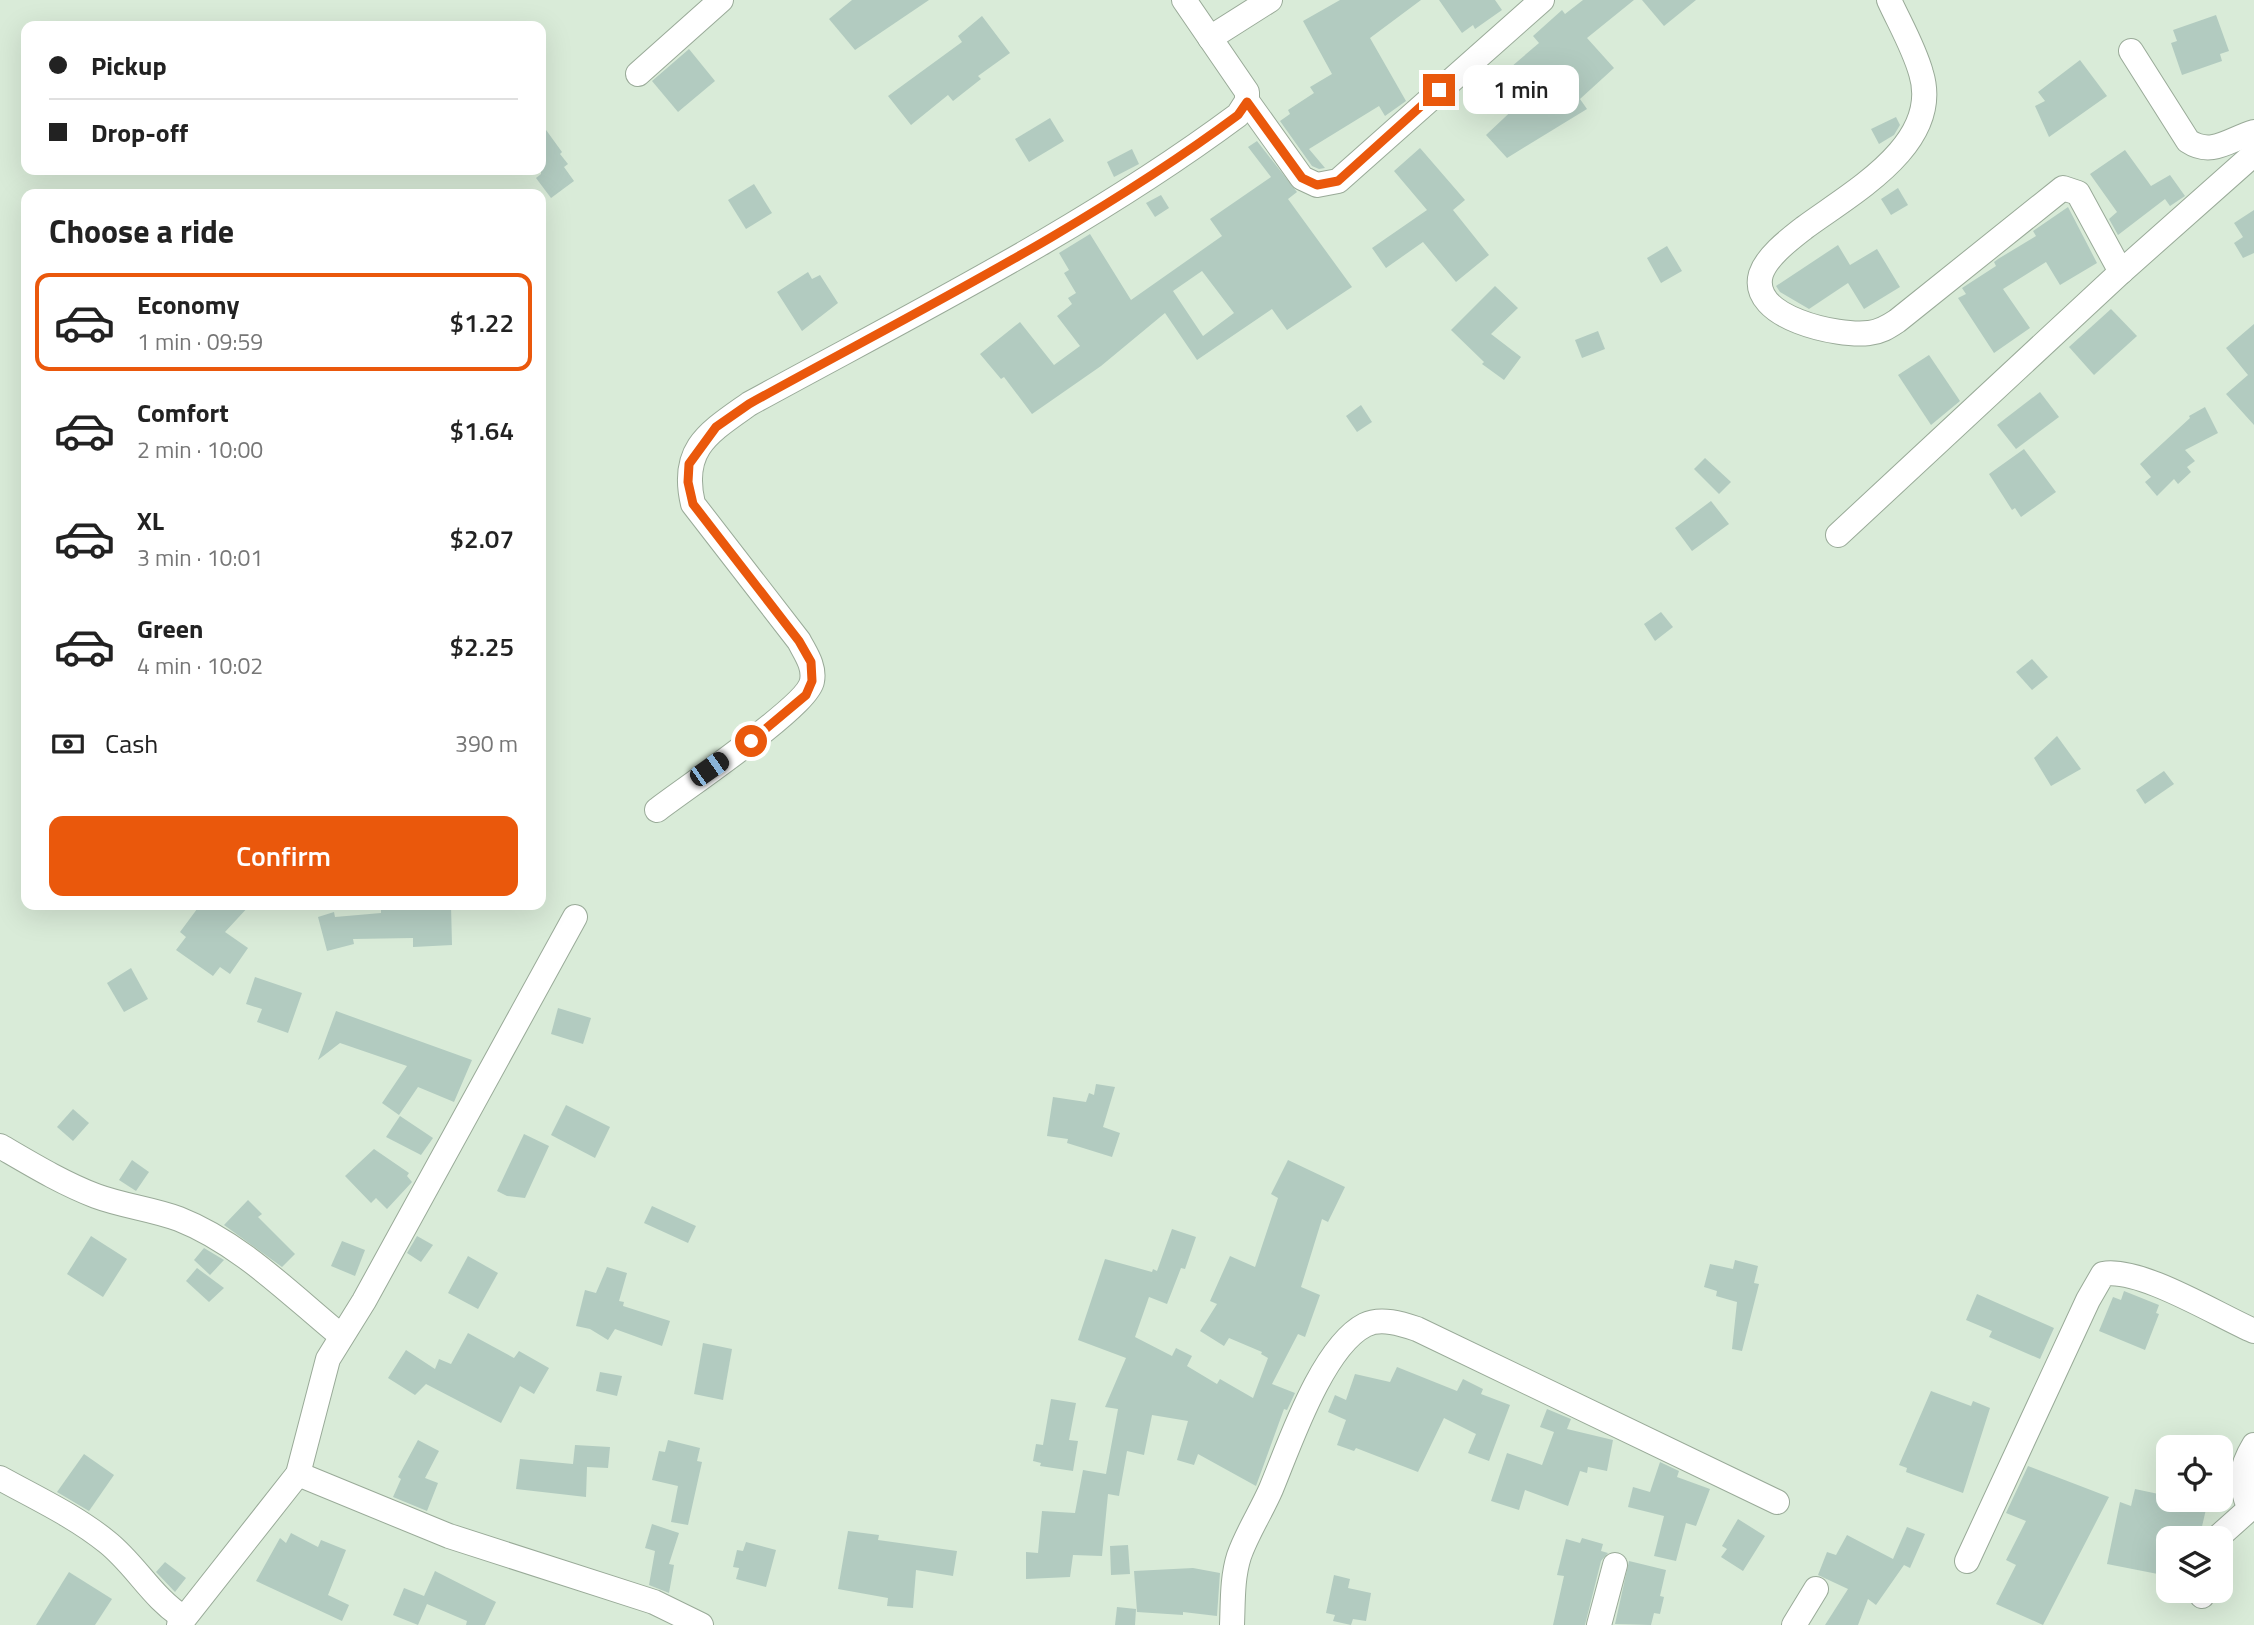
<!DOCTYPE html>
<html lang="en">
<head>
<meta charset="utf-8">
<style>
  body { margin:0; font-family:"Titillium Web",sans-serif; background:#f2f2f2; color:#222; height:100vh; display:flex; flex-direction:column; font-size:26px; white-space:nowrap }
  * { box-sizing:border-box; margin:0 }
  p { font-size:23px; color:#767676 }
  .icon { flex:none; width:38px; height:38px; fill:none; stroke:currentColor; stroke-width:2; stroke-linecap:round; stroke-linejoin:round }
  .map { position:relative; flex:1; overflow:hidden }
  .drawer { position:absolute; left:21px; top:189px; width:525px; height:721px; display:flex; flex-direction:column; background:#fff; border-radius:14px; box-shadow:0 7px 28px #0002 }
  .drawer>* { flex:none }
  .top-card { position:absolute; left:21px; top:21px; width:525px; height:154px; border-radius:14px; box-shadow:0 7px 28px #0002; display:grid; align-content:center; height:154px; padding:0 28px; background:#fff }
  .controls { position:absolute; left:2156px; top:1435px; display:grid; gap:14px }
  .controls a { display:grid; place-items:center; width:77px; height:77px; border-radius:14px; background:#fff; box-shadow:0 7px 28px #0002; font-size:35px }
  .end { position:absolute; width:32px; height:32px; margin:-16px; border:9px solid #ea580c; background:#fff; box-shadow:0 0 0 4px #fff }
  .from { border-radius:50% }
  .bubble { position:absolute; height:49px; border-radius:14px; background:#fff; box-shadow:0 7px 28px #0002; font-size:23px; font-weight:600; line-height:49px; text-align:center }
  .car { position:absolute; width:21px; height:42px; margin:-21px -10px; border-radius:9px; box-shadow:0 0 5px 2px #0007; background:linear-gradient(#222 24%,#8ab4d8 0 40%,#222 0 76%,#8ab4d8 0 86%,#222 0) }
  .top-card b { display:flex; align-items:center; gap:24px; height:66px; font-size:26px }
  .top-card b+b { border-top:2px solid #e0e0e0 }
  .top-card i { width:18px; height:18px; background:#222 }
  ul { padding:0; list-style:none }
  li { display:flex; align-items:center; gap:21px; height:98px; margin:0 14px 10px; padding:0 14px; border:4px solid transparent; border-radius:14px }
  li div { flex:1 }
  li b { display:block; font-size:26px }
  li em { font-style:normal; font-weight:600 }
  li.current { border-color:#ea580c }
  li>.icon { width:63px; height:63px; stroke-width:1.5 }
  h2 { padding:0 28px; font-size:32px; line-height:84px }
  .pay { display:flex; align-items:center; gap:18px; height:77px; padding:0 28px; font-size:26px }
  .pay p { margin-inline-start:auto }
  .primary-button { display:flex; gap:14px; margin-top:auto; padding:14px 28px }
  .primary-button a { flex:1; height:80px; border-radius:14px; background:#ea580c; color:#fff; font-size:28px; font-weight:600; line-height:80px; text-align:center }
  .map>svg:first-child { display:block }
  .building { fill:#b2cbc0; fill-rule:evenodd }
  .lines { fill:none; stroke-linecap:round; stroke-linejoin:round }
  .minor-casing { stroke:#99aa98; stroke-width:26 }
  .minor { stroke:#fff; stroke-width:24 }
  .route { stroke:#ea580c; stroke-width:9 }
</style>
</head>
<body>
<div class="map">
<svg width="2254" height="1625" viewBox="0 0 2254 1625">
  <rect width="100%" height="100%" fill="#d9ebd8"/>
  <g class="building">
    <path d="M852,0H929L855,50L829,19Z"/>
    <path d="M1340,0H1421L1370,38L1406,101L1385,116L1379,106L1309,149L1325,168L1319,169L1312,166L1280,121L1290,114L1288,110L1314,93L1310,87L1332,74L1303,21Z"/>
    <path d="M1439,0H1495L1502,10L1475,29L1473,25L1462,33Z"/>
    <path d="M1583,0H1634L1587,38L1614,68L1580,99L1587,109L1507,158L1486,135L1521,102L1508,88L1520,78L1511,67L1539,43L1533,36L1562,10L1565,14Z"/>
    <path d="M1642,0H1696L1664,26Z"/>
    <path d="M2216,15L2229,51L2220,54L2222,61L2182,75L2171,43L2177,41L2173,30Z"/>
    <path d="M982,16L1010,53L978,76L981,79L953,101L948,95L911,125L888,96L962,42L958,36Z"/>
    <path d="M689,49L715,81L678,112L652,81Z"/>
    <path d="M2080,60L2107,96L2049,137L2035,106L2045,101L2038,92Z"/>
    <path d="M1896,117L1900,125L1894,135L1879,144L1871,129Z"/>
    <path d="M1050,118L1064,141L1029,162L1015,139Z"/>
    <path d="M541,123L562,152L560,154L568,164L564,167L574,181L551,198L536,178L541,174Z"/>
    <path d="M1257,141L1297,192L1288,199L1352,287L1287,330L1272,309L1197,360L1165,313L1101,366L1032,414L1004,377L1001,379L980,354L1020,322L1054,365L1080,346L1057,316L1072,304L1068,298L1076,293L1064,273L1069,270L1059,253L1090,234L1131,300L1222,236L1210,219L1271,177L1248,147ZM1202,271L1234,313L1203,336L1173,291Z"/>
    <path d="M1420,148L1465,200L1453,210L1489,255L1456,282L1423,242L1386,268L1372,248L1427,210L1394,171Z"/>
    <path d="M1132,149L1139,164L1114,177L1107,162Z"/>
    <path d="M2125,150L2151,186L2170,175L2185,196L2170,206L2165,199L2118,235L2109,219L2117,212L2090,174Z"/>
    <path d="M754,184L772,213L746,229L728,200Z"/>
    <path d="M1898,188L1908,205L1891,215L1881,199Z"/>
    <path d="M1161,195L1169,208L1155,217L1146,203Z"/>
    <path d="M2068,207L2097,263L2060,285L2046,262L2003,289L2030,328L1994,353L1958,298L1966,294L1962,288L1996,266L1994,262L1998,259L2036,236L2033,231Z"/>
    <path d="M2254,210V253L2243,258L2234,243L2243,237L2234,223Z"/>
    <path d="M1838,245L1850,265L1877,249L1900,287L1864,309L1848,283L1809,309L1780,292L1776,286Z"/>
    <path d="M1667,246L1682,271L1661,283L1647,258Z"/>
    <path d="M808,272L812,279L820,275L838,303L802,331L777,292Z"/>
    <path d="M1495,286L1518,308L1491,334L1521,357L1504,380L1482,364L1484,362L1451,330Z"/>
    <path d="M2111,309L2137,336L2094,375L2069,347Z"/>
    <path d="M2254,324V425L2226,394L2248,375L2226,348Z"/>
    <path d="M1598,331L1605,349L1582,358L1575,340Z"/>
    <path d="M1929,355L1960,401L1931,425L1898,375Z"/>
    <path d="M2040,392L2059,417L2016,449L1997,425Z"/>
    <path d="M1361,405L1372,422L1357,432L1346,416Z"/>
    <path d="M2205,407L2218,433L2185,450L2195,461L2187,467L2191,472L2178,484L2174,479L2157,496L2145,482L2151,477L2140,464L2190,418L2189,416Z"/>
    <path d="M2024,449L2056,492L2021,517L2015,508L2012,510L1989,474Z"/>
    <path d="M1705,458L1731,482L1719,494L1694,469Z"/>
    <path d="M1711,501L1729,524L1692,551L1675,528Z"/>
    <path d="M1661,612L1673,627L1655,641L1644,624Z"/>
    <path d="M2032,659L2048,677L2032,690L2016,672Z"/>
    <path d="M2057,736L2081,769L2051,786L2034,758Z"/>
    <path d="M2164,771L2174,784L2145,804L2136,790Z"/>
    <path d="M200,905H250L225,932L248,948L230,974L220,967L213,976L176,950L186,937L180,932Z"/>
    <path d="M423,905H451L452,945L413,947V938L353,939L354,944L327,951L318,917L334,912L335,917L381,913V907Z"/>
    <path d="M131,968L148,999L124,1012L107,983Z"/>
    <path d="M255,977L302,993L288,1033L257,1022L262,1009L246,1004Z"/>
    <path d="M558,1008L591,1018L583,1044L551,1034Z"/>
    <path d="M336,1011L472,1060L454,1102L418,1087L399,1115L382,1103L407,1066L340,1043L318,1060Z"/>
    <path d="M1096,1084L1115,1087L1103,1127L1120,1133L1112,1157L1067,1143L1068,1139L1047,1136L1053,1097L1086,1102L1089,1093L1094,1095Z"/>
    <path d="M566,1105L610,1127L595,1158L551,1135Z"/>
    <path d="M73,1109L89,1123L73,1141L57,1127Z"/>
    <path d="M400,1116L433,1138L421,1155L386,1137Z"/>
    <path d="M524,1134L549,1146L525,1198L507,1196L497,1191Z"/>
    <path d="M374,1149L409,1173L407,1176L412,1182L387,1209L376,1198L371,1203L345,1176Z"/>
    <path d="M132,1160L149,1172L136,1191L119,1180Z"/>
    <path d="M1288,1160L1345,1187L1328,1222L1322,1219L1301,1287L1320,1295L1305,1337L1298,1334L1272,1384L1295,1393L1287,1410L1284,1409L1256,1486L1198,1454L1194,1465L1177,1460L1188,1421L1152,1415L1144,1455L1127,1451L1119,1496L1108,1494L1102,1556L1073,1555L1070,1577L1026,1579V1552L1038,1553L1042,1511L1075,1513L1083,1470L1106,1474L1118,1409L1105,1407L1126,1358L1078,1340L1105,1259L1152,1272L1153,1269L1157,1271L1172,1229L1196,1237L1185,1269L1181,1268L1167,1304L1149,1297L1135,1337L1172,1356L1176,1348L1192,1356L1187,1366L1217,1384L1220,1379L1253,1398L1268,1358L1261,1354L1262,1352L1229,1338L1224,1346L1200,1331L1217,1304L1210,1301L1230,1256L1255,1267L1278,1198L1271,1194Z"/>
    <path d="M248,1200L262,1214L258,1217L295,1254L282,1267L224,1225Z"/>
    <path d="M652,1206L696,1226L688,1243L644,1223Z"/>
    <path d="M91,1236L127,1259L103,1297L67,1274Z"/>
    <path d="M417,1236L433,1245L421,1262L407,1253Z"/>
    <path d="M342,1241L365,1250L355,1276L331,1266Z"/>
    <path d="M204,1248L224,1260L210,1275L194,1260Z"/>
    <path d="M468,1256L498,1273L478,1309L448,1293Z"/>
    <path d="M1735,1260L1758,1266L1754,1283L1759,1284L1742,1351L1732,1349L1737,1302L1716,1296L1717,1291L1704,1287L1710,1264L1733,1269Z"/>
    <path d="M607,1267L627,1273L619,1301L624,1302L623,1306L670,1321L662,1346L615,1329L608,1340L590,1329L576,1326L585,1290L596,1293Z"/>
    <path d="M197,1268L224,1288L209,1302L186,1281Z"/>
    <path d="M2124,1291L2159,1305L2156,1313L2159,1314L2145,1350L2099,1331L2113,1297L2121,1300Z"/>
    <path d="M1977,1294L2054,1328L2040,1359L1989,1337L1992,1331L1966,1320Z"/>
    <path d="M468,1333L514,1358L519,1351L549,1368L534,1394L520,1386L501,1423L426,1384L415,1395L388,1378L406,1350L435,1369L439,1359L451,1364Z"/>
    <path d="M703,1343L732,1349L723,1400L694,1394Z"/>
    <path d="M1397,1367L1457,1391L1463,1379L1483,1389L1481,1394L1510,1405L1489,1461L1468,1453L1476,1434L1444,1418L1418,1472L1356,1448L1354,1451L1337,1445L1346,1420L1328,1412L1335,1395L1346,1400L1355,1374L1390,1382Z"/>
    <path d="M600,1372L622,1376L617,1396L596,1391Z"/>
    <path d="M1931,1391L1971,1406L1973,1401L1990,1408L1963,1493L1906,1472L1907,1468L1899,1465Z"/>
    <path d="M1051,1399L1076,1403L1069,1440L1078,1441L1073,1471L1040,1466L1041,1463L1033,1461L1036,1444L1043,1445Z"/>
    <path d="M1547,1409L1571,1419L1567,1429L1613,1440L1607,1471L1588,1467L1587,1473L1580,1471L1568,1506L1525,1490L1519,1510L1491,1501L1507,1453L1542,1465L1554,1432L1540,1427Z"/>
    <path d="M418,1440L439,1451L425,1478L438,1483L427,1511L393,1497L401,1479L398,1477Z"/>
    <path d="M668,1440L700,1448L697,1461L702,1462L688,1525L671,1522L678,1486L652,1480L659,1451L665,1452Z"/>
    <path d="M575,1445L610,1447L608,1468L587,1467L586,1497L516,1489L520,1459L573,1464Z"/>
    <path d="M84,1454L114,1475L89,1511L57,1492Z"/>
    <path d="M1660,1462L1679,1471L1677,1477L1710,1489L1696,1526L1686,1523L1676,1561L1654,1556L1664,1516L1628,1507L1633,1487L1650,1492Z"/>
    <path d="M2028,1466L2109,1497L2043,1625L1996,1604L2016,1565L2006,1560L2026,1521L2006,1513Z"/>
    <path d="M2135,1489L2168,1496V1500L2207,1505L2200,1535L2176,1530L2175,1538H2168V1576L2107,1564L2120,1502L2131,1506Z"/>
    <path d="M1738,1519L1765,1536L1743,1571L1721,1557L1727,1549L1722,1546Z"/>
    <path d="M652,1524L679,1533L669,1564L674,1565L669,1593L649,1585L655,1551L645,1548Z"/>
    <path d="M1907,1527L1925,1534L1910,1568L1904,1565L1876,1605L1868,1599L1858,1625H1825L1848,1589L1818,1575L1827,1552L1836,1555L1847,1535L1893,1559Z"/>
    <path d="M848,1531L879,1535L878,1540L957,1551L953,1576L916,1570L913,1608L887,1606L888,1598L838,1589Z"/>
    <path d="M291,1533L318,1547L321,1540L346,1550L328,1595L349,1605L342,1621L256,1581L280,1538L286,1543Z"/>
    <path d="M1582,1538L1603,1544L1601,1551L1608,1553L1601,1561L1585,1625H1553L1564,1576L1557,1575L1566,1539L1580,1543Z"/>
    <path d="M746,1542L776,1550L766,1587L736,1579L739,1568L733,1567L737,1550L743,1551Z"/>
    <path d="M1128,1545L1130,1574L1111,1575L1110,1546Z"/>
    <path d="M1629,1561L1666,1570L1660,1596L1664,1597L1660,1614L1654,1613L1651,1625L1615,1624Z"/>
    <path d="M165,1562L186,1578L175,1592L156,1572Z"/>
    <path d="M1193,1568L1220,1573L1217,1616L1183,1612V1615L1137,1612L1134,1571Z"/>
    <path d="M435,1571L496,1602L485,1625H466L467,1621L427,1604L418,1625L393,1615L404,1588L424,1596Z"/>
    <path d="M69,1572L112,1599L95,1625H36Z"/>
    <path d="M1334,1575L1350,1579L1348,1588L1371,1593L1366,1621L1353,1619L1351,1625L1333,1621L1335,1615L1326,1613Z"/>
    <path d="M1117,1607L1136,1609L1135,1625H1115Z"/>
  </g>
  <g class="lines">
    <g class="minor-casing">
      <g id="minor">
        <path d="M1889,0C1900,24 1914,48 1921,73C1943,144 1851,193 1804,228C1790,239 1767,256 1761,274C1748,318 1839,337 1869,333C1880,332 1888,327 1897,321L2063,188L2078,193L2121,272"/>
        <path d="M1210,38L1270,0"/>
        <path d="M2131,51L2188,141C2212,157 2230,139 2254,132"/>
        <path d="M638,74L721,0"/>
        <path d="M1247,101L1302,178L1317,185L1338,181L1542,0"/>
        <path d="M1838,535L2121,272L2254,154"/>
        <path d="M657,810C684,789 808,706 812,681C815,666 805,653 799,641L693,504C680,449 708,433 749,404C915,313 1086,228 1238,115L1247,101V92L1184,0"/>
        <path d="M0,1146C31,1164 62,1183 96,1196C123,1206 152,1209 179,1219C240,1243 290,1294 340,1335"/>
        <path d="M298,1474L449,1536L654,1602L701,1625"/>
        <path d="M0,1478C36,1498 75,1516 107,1542C136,1565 152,1598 184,1618"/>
        <path d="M2249,1507C2239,1483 2240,1468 2254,1445"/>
        <path d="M2217,1538L2254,1505"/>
        <path d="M1967,1561L2088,1300L2103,1274C2140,1267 2217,1315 2254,1331"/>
        <path d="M2202,1596L2203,1591"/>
        <path d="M179,1625L298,1474L328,1359L364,1301L575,917"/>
        <path d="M1232,1625C1233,1602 1232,1578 1239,1556C1247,1533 1261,1512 1271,1489C1289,1446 1322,1347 1365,1325C1381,1317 1402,1324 1417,1329L1777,1502"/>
        <path d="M1599,1625L1615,1565"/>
        <path d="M1794,1625L1816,1589"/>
      </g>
    </g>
    <use href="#minor" class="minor"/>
  </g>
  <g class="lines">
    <path class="route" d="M751,741L806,695L812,681L811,662L799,641L693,504L688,482L689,464L716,427L749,404C915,312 1086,228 1238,115L1247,102L1302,178L1317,185L1338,181L1439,90"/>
  </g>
</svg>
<div class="controls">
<a><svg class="icon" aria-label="locate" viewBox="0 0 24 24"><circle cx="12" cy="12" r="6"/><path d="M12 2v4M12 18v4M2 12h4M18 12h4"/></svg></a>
<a><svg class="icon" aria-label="layers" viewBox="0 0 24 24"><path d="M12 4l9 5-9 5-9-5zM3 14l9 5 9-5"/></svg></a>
</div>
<i class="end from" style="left:751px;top:741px"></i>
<i class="end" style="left:1439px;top:90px"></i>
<div class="bubble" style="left:1463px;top:65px;width:116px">1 min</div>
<i class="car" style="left:709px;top:769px;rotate:55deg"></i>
<div class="top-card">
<b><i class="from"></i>Pickup</b>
<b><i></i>Drop-off</b>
</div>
<section class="drawer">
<h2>Choose a ride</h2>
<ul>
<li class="current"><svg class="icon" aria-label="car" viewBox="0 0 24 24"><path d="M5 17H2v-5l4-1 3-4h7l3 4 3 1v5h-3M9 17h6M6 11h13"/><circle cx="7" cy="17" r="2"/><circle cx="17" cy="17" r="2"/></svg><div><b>Economy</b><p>1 min · 09:59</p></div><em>$1.22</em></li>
<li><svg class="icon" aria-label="car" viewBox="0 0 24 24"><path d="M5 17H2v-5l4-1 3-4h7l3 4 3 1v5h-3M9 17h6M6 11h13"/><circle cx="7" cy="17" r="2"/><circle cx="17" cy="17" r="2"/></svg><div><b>Comfort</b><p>2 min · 10:00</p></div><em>$1.64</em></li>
<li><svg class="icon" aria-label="car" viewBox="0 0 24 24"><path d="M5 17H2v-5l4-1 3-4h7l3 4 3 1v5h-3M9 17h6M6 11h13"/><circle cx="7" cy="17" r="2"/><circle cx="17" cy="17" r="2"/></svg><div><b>XL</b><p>3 min · 10:01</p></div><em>$2.07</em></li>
<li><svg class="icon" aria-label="car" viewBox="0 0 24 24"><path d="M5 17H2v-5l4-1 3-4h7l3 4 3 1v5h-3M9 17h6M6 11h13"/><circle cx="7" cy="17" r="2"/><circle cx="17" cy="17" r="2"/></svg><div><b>Green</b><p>4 min · 10:02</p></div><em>$2.25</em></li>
</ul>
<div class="pay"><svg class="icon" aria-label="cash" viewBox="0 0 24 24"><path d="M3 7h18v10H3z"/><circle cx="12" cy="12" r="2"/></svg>Cash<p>390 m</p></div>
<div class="primary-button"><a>Confirm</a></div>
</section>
</div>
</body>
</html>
